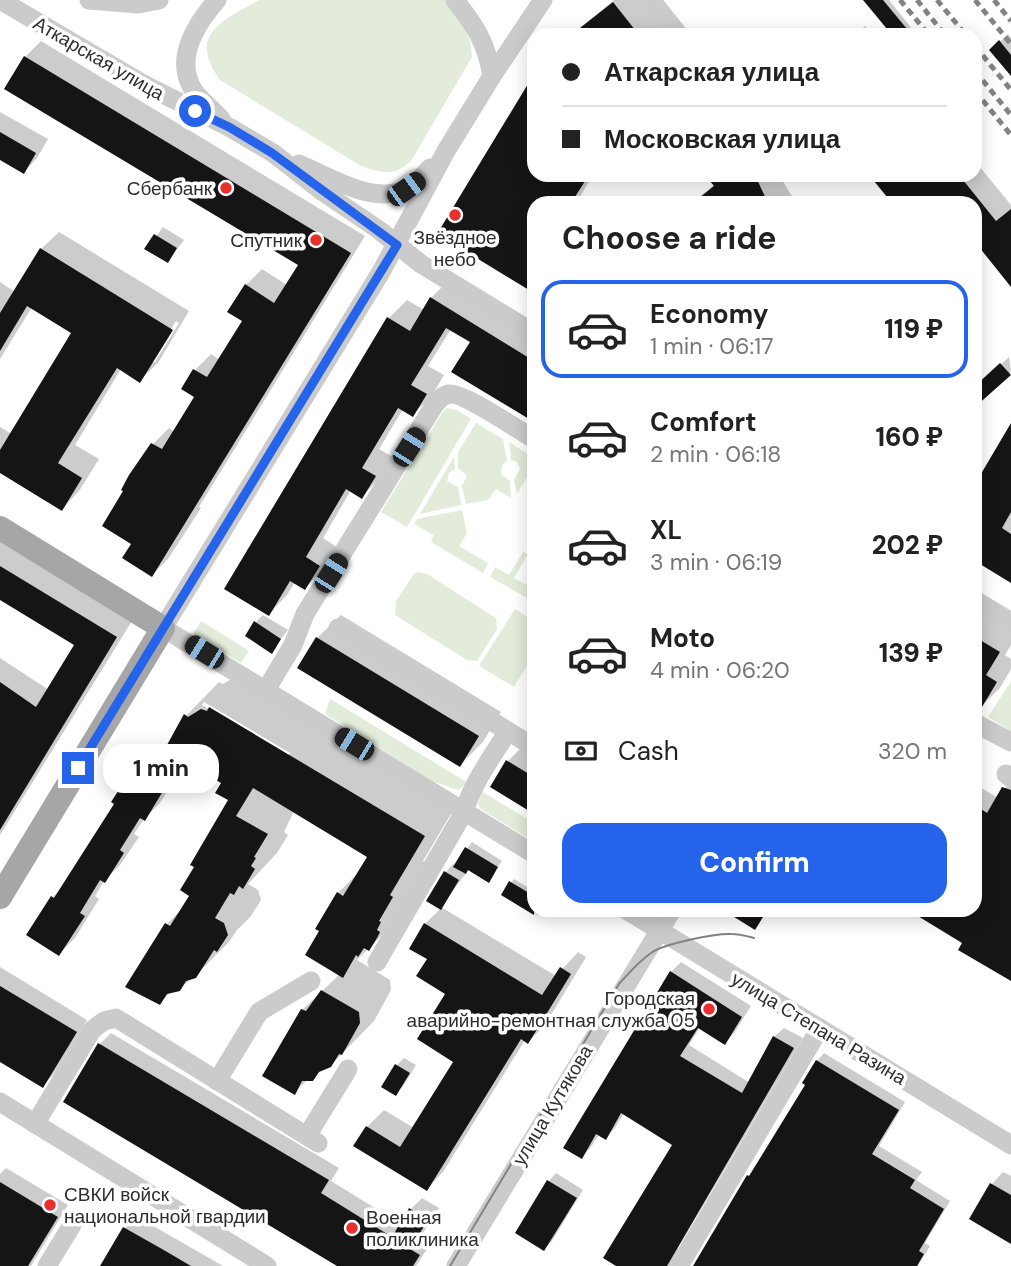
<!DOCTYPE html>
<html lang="en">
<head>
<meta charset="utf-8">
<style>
  body { margin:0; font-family:"DM Sans",sans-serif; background:#f2f2f2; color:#222; height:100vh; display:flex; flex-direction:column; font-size:26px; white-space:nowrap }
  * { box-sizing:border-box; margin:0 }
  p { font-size:23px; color:#767676 }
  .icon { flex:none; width:38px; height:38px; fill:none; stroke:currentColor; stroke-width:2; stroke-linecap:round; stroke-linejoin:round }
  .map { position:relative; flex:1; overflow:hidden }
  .panel { position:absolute; left:527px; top:196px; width:455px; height:721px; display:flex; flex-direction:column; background:#fff; border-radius:21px; box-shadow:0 4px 18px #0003 }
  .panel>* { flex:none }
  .banner { position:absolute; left:527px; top:28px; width:455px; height:154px; border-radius:21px; box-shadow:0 4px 18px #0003; display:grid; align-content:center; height:154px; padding:0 35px; background:#fff }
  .end { position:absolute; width:32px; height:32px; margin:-16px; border:9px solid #2563eb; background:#fff; box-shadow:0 0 0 4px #fff }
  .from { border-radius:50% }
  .bubble { position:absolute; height:49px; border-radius:21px; background:#fff; box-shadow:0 4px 18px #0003; font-size:23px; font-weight:800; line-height:49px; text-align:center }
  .car { position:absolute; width:21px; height:42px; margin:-21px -10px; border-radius:9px; box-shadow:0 0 5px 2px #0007; background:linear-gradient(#222 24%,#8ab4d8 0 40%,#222 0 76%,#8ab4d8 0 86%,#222 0) }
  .banner b { display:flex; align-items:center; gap:24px; height:66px; font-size:26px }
  .banner b+b { border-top:2px solid #e0e0e0 }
  .banner i { width:18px; height:18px; background:#222 }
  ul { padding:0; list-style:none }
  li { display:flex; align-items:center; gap:21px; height:98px; margin:0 14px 10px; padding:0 21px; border:4px solid transparent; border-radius:21px }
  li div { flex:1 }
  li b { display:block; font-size:26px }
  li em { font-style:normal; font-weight:800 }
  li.active { border-color:#2563eb }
  li>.icon { width:63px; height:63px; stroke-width:1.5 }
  h2 { padding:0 35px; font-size:32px; line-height:84px }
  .pay { display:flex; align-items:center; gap:18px; height:77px; padding:0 35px; font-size:26px }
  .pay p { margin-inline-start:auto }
  .cta { display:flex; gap:14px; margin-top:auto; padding:14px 35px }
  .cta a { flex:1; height:80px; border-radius:21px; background:#2563eb; color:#fff; font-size:28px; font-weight:800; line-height:80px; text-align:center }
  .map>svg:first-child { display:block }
  .green { fill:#e3ecdb }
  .shadow { fill:#0003; fill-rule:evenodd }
  .building { fill:#151515 }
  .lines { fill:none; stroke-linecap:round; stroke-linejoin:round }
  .minor { stroke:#cbcbcb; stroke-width:19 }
  .major { stroke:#a6a6a6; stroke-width:24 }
  .tram { stroke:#838383; stroke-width:2 }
  .rail { stroke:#838383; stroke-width:5; stroke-dasharray:7 5; stroke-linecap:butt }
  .route { stroke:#2563eb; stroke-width:9 }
  .poi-dot { fill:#e82f2d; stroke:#fff; stroke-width:2.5 }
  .labels { text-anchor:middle; stroke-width:7; stroke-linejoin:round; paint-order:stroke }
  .street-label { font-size:19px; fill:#2e2e2e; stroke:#fff }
  .poi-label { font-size:19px; fill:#2e2e2e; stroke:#fff; text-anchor:end }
</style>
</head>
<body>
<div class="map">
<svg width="1011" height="1266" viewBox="0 0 1011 1266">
  <rect width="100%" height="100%" fill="#fff"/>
  <g class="green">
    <path d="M259,0H445C461,18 471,32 472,57L411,161C394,177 381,173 361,166L220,80C187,34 222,21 259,0Z"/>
    <path d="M447,408L457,410L471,419L407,527L381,512L444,410Z"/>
    <path d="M476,423L503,439L507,461L502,465L501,474L510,481L511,498L496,489L488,500L466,504L462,486L467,476L458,468V452Z"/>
    <path d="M509,442L534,458V465L517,494L514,480L520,469L517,462L511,460Z"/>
    <path d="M454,457L455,469L449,473L447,481L458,487L461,505L420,514Z"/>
    <path d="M462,510L467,533L459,546L488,563L483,573L431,542L434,535L414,524L417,519Z"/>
    <path d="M523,552L528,554L514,578L534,589V602L490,577L495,567L509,575Z"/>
    <path d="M418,572L427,574L496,618L497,629L477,661L467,660L395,615L396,601L414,574Z"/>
    <path d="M515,609L534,621V654L514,687L479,666Z"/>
    <path d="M201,621L249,651L241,663L193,634Z"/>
    <path d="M1011,681V731L988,717Z"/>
    <path d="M330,699L468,783L458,790L432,781L325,714Z"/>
    <path d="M481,791L534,823V842L481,809L478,805Z"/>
  </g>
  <g class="shadow">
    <path d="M614,0H641L669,35H572Z"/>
    <path d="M866,0H889L917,35H894Z"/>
    <path d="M865,26L872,35H855Z"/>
    <path d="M1008,34L1011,38V73L991,50Z"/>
    <path d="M41,41L365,236L199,507L201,508L168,559L152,575L134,543L153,444L169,428L175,432L197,396L183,388L195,370L211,354L220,360L244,321L246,285L262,269L287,285L300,265L25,57Z"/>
    <path d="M0,112L48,139L37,158L24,172L0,158Z"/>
    <path d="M975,161L1011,205V284L978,244L975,246V203H894L872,175H975Z"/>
    <path d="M534,175H593L576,203H534Z"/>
    <path d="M707,175H779L796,203H692L715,184Z"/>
    <path d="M163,227L184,240L168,261L147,249Z"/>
    <path d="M59,232L189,311L158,363L140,380L121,369L75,445L99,459L79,491L62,509L0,473V427L12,434L74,333L32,307L0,359V282L15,292L41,249ZM176,321L179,323L155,362H151Z"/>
    <path d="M449,280L534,332V420L472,341L451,329L428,366L444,375L431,397L412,415L403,409L379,449L393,457L380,478L362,496L351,490L323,538L337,547L323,570L305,588L295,582L287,595L269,614L226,588L389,318L407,300L424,310L431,298Z"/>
    <path d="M1009,357L1011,372L975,405V388Z"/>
    <path d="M1011,427V581L975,559V488Z"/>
    <path d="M0,541L132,621L0,835V658L49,690L76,645L0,598Z"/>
    <path d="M975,605L1011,627V645L1005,655L1011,659V669L1000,688L980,707L975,704Z"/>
    <path d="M263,615L288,630L271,651L256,622Z"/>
    <path d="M341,615L501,712L483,742L460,765L317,638Z"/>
    <path d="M236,676L458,802L423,861L425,863L402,915L357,960L390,980L391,990L374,1021L330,1066L323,1068L312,1079H308L294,1093L302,1010L340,974L338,893L360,871L369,856L294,811L284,832L288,835L277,853L248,884L258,890L261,900L251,916L237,930L229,942L195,976L179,989L171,991L160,1003L167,924L184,907L191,895L230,800L223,783L186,716L219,682L223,684ZM204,702L290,753L288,756L202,705Z"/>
    <path d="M531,738L534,740V812L508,761Z"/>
    <path d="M154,747L184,765L160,803L144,819L134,834L139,837L120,865L104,881L95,896L99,899L75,938L59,954L53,897L63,887L116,803L138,763Z"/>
    <path d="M1011,780V979L965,942L911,910H975V784L998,798Z"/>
    <path d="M472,842L502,861L488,880L469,869L441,907L556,976L578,952L586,957L545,1025L528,1042L525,1040L443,1172L427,1189L367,1127L384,1110L414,1128L455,1061L447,993L429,958L425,924L441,908L429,901L446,872L453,864L456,866Z"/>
    <path d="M514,879L534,891V910H542L538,915L503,894Z"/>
    <path d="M749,910H761L765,913L758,925Z"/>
    <path d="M681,962L751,1006L734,1033L724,1043L700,1027L689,1045L750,1083L774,1037L784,1028L803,1038L678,1248V1260L672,1266H619L675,1144L624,1113L615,1128L606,1137L599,1134L591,1147L581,1157L671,972Z"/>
    <path d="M0,967L87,1020L54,1074L42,1086L0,1060Z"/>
    <path d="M111,1033L339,1168L331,1181L401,1224L411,1209L422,1198L439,1208L421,1236L431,1243L416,1266H342L100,1044Z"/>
    <path d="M824,1053L905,1102L879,1146L922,1172L916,1180L950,1201L925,1243L930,1246L918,1266H695L807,1084L817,1061Z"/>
    <path d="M404,1058L416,1065L403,1086L395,1093L397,1065Z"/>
    <path d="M6,1168L68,1205L31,1266H0V1174Z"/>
    <path d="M1003,1172L1011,1176V1242L971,1219L992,1184Z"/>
    <path d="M556,1173L583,1190L552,1241L544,1249L517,1232L549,1181Z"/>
    <path d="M136,1216L223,1266H102L125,1228Z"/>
  </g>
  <g class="building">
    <path d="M863,0H883L912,35H892Z"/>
    <path d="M613,2L639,35H571Z"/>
    <path d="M999,40L1011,55V76L989,50Z"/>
    <path d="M24,56L351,253L152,577L122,558L131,544L102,526L123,491L121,490L129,475L151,443L162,449L194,397L181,389L193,369L207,377L242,321L227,312L245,284L274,303L298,265L4,89Z"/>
    <path d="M534,74V175H589L571,203H534V293L437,234Z"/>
    <path d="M0,132L36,153L24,174L0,160Z"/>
    <path d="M705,175H755L768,203H693L714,186Z"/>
    <path d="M869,175H959L996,221L1011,209V287L975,242V203H892Z"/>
    <path d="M154,234L177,248L168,263L144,249Z"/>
    <path d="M40,248L173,330L140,383L117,368L58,463L82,478L62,511L0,473V450L71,333L27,306L0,351V313Z"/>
    <path d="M430,297L534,361V422L451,372L470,342L446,328L411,385L427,394L413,417L398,408L362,468L376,476L362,499L346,489L306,557L320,566L305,590L290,581L269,616L224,589L387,317L410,331Z"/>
    <path d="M1000,363L1011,375L975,407V386Z"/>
    <path d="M1011,423V512L1002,528L1011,534V583L975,561V484Z"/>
    <path d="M0,566L117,637L0,830V682L36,707L74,645L0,600Z"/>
    <path d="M254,621L281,639L272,654L245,636Z"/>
    <path d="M316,637L479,736L460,767L297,668Z"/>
    <path d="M975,637L1000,652L986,675L997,682L979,712L975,711Z"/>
    <path d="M209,707L425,836L390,895L393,897L379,921L381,922L377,930L380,932L377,938L369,951L364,948L358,957L356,955L343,978L305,955L319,931L315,929L337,892L343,896L367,857L253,788L236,816L268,834L254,857L256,858L251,866L255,869L243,889L239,886L234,895L230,893L215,918L224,923L228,935L217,952L214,950L196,978L186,981L180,991L167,994L160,1005L125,987L165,923L170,926L189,896L180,890L194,867L190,865L228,800L215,793L221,783L176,756L179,752L167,745L184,714L188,717L201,709L207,711Z"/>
    <path d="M506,760L534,777V814L490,787Z"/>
    <path d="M137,762L169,781L145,821L140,818L120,850L124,853L105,883L100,880L80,913L85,916L59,956L26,935L51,896L54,898L114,804L111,802Z"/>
    <path d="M1002,787L1011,790V981L958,950L962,943L908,910H975V805L987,813Z"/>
    <path d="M465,847L498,867L489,883L468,870L466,874L453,867Z"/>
    <path d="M444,871L459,880L441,910L426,901Z"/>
    <path d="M509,881L534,896V915L501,895Z"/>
    <path d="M723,910H753L763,917L755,930Z"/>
    <path d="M424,923L542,995L560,967L571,974L528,1044L521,1039L427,1191L353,1146L366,1126L400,1147L453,1062L417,1039L445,994L416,976L427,959L409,949Z"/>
    <path d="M670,971L742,1017L725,1045L698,1028L680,1056L742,1093L773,1036L794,1048L667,1266H616L603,1258L672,1145L621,1113L606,1140L596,1134L582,1159L563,1148Z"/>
    <path d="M0,986L77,1032L43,1088L0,1062Z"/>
    <path d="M321,990L359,1012L360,1023L342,1055L339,1054L331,1067L319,1072L313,1081H302L295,1095L262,1076L301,1009L306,1011Z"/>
    <path d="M98,1043L329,1180L321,1193L392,1237L409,1208L428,1220L410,1249L420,1255L413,1266H337L63,1102Z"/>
    <path d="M816,1060L899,1110L872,1154L915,1180L910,1188L944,1209L919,1251L924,1254L917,1266H693L747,1175L749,1176L805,1085L802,1083Z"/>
    <path d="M395,1064L410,1073L396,1096L381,1087Z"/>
    <path d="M547,1180L577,1198L544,1251L515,1233Z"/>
    <path d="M0,1182L58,1217L28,1266H0Z"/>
    <path d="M990,1183L1011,1195V1244L969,1219Z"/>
    <path d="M123,1227L162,1249L191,1266H100Z"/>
  </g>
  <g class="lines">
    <g class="minor">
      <path d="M0,0L145,85L229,127L273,153L323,192L379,230L421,264L534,333"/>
      <path d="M89,0L138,4L159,0"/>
      <path d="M217,0C196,24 173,59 194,91C201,101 213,110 221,119"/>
      <path d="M455,0C476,27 486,42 492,76"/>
      <path d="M651,0L679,35"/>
      <path d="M299,164C329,177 372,204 405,190C415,185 423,176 430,168"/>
      <path d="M767,175L782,203"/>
      <path d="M975,600L1011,622"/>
      <path d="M338,628L508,731C492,757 473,782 464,812L377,962"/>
      <path d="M266,690L293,645L305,614L435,404C439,400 442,395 449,394C463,392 518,430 534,439"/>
      <path d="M975,723L1011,742"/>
      <path d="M508,731L534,747"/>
      <path d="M1006,774L1011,778"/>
      <path d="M534,854L163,628L381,272L446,151L492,76L543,0"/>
      <path d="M626,910L1011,1145"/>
      <path d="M217,1081L259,1012L311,981"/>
      <path d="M0,1102L267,1266"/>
      <path d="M35,1124L92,1030L104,1021L116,1018L318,1143"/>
      <path d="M307,1136L348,1069"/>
      <path d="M47,1266L72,1225"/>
      <path d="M456,1266L672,910"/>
      <path d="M679,1266L820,1028"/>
    </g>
    <path class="major" d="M0,528L163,628L0,897"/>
    <path class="tram" d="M450,1266L619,984C629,973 638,962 651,953C663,944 715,933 732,934C739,934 746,936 754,938"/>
    <g class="rail">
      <path d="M900,0L929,35"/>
      <path d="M917,0L945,35"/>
      <path d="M937,0L966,35"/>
      <path d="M975,0L1011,44"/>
      <path d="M994,0L1011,21"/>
      <path d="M975,46L1011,90"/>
      <path d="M975,71L1011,115"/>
      <path d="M975,91L1011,135"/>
    </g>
  </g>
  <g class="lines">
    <path class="route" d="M78,768L397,245L272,153L229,127L195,111"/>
  </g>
  <g class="poi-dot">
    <circle cx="226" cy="188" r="7"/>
    <circle cx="455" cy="215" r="7"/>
    <circle cx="316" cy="240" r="7"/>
    <circle cx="709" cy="1009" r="7"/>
    <circle cx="50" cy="1205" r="7"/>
    <circle cx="352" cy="1228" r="7"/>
  </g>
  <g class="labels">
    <g class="street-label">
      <text transform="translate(99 58) rotate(30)" y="7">Аткарская улица</text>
      <text transform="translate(819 1028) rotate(31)" y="7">улица Степана Разина</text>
      <text transform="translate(552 1105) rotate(-59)" y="7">улица Кутякова</text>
    </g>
    <g class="poi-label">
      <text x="212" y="195">Сбербанк</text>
      <text x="455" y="244" text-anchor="middle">Звёздное<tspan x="455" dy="22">небо</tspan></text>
      <text x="302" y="247">Спутник</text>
      <text x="695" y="1005">Городская<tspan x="695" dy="22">аварийно-ремонтная служба 05</tspan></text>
      <text x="64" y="1201" text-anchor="start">СВКИ войск<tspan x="64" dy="22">национальной гвардии</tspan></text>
      <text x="366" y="1224" text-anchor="start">Военная<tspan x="366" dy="22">поликлиника</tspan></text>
    </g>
  </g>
</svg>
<i class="end from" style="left:195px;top:111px"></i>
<i class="end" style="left:78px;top:768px"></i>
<div class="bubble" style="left:103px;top:744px;width:116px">1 min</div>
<i class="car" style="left:406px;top:189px;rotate:54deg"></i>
<i class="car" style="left:409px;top:447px;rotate:32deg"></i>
<i class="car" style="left:331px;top:573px;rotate:32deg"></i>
<i class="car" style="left:204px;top:652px;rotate:302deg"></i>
<i class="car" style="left:354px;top:744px;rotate:301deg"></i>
<div class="banner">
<b><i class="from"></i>Аткарская улица</b>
<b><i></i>Московская улица</b>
</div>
<section class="panel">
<h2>Choose a ride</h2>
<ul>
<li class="active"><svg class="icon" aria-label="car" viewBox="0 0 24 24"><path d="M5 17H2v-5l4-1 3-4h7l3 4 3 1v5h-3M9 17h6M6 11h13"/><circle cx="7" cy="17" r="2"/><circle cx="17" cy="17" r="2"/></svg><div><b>Economy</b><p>1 min · 06:17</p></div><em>119 ₽</em></li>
<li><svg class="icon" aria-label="car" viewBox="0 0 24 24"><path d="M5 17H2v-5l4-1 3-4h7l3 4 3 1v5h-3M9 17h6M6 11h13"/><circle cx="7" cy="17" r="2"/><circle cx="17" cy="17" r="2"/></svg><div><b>Comfort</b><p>2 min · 06:18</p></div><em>160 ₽</em></li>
<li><svg class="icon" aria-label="car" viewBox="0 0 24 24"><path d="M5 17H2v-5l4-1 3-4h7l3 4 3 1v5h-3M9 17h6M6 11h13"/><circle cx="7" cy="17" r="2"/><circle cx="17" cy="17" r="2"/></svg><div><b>XL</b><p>3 min · 06:19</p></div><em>202 ₽</em></li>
<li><svg class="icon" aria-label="car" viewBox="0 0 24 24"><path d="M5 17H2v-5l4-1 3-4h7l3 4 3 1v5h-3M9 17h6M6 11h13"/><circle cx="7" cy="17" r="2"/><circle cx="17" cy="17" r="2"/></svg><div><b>Moto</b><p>4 min · 06:20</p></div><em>139 ₽</em></li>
</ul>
<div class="pay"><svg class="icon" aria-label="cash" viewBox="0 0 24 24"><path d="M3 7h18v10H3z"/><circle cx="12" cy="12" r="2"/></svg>Cash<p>320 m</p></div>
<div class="cta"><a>Confirm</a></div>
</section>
</div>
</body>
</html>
